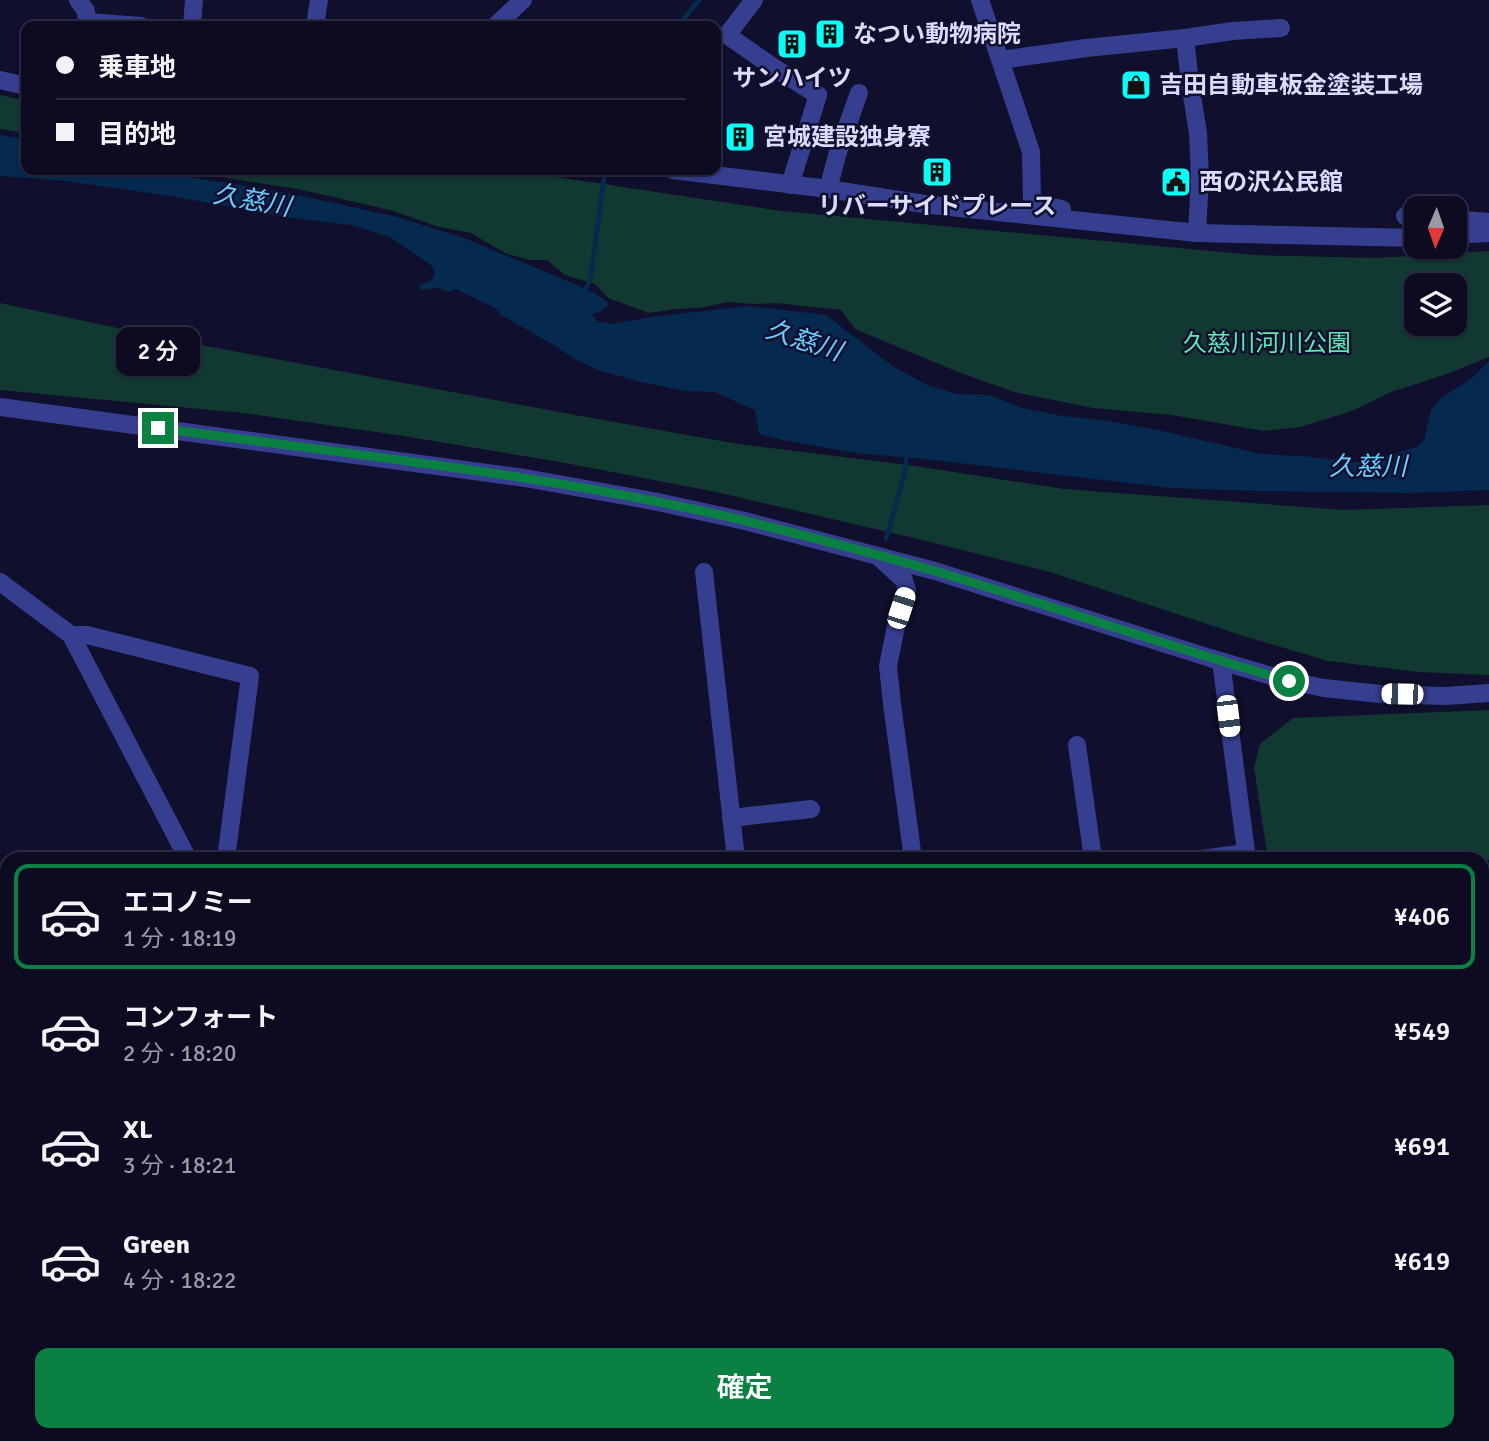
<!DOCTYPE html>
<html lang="ja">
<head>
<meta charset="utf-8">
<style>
  body { margin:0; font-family:Signika,"Noto Sans JP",sans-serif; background:#15142a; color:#f1f3f6; height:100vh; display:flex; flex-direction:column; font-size:26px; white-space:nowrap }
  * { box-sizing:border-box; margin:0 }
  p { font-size:23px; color:#9a9ba5 }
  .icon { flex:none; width:38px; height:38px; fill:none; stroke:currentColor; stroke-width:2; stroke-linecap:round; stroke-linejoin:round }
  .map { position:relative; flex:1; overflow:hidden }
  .panel { position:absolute; left:0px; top:852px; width:1489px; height:590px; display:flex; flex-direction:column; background:#0c0b22; border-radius:21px 21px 0 0; box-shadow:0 2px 5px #0004,0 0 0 2px #2c2b40 }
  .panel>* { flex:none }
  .guide { position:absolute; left:21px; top:21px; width:700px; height:154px; border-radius:14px; box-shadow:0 2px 5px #0004,0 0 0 2px #2c2b40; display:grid; align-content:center; height:154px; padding:0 35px; background:#0c0b22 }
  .needle { width:46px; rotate:182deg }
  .controls { position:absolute; left:1404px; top:196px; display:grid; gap:14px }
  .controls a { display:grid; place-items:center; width:63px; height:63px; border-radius:14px; background:#0c0b22; box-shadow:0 2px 5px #0004,0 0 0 2px #2c2b40; font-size:35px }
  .end { position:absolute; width:32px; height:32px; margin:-16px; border:9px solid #0b8043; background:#fff; box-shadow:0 0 0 4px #fff }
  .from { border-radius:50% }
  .bubble { position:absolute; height:49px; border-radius:14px; background:#0c0b22; box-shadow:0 2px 5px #0004,0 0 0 2px #2c2b40; font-size:23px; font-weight:600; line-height:49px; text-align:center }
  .car { position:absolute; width:21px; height:42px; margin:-21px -10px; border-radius:9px; box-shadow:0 0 5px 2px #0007; background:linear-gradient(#fff 24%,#345 0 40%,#fff 0 76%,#345 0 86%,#fff 0) }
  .guide b { display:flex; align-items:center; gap:24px; height:66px; font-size:26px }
  .guide b+b { border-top:2px solid #2c2b40 }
  .guide i { width:18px; height:18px; background:#f1f3f6 }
  ul { padding:12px 0 0; list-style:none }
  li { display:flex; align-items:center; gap:21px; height:105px; margin:0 14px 10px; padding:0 21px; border:4px solid transparent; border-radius:14px }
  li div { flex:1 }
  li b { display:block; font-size:26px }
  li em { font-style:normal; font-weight:600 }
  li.selected { border-color:#0b8043 }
  li>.icon { width:63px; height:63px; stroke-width:1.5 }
  .action { display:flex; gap:14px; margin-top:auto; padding:14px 35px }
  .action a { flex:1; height:80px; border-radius:14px; background:#0b8043; color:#fff; font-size:28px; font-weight:600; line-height:80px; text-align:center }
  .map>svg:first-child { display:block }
  .green { fill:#113831; fill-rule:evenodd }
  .water { fill:#062a4f }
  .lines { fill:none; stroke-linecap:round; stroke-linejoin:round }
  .stream { stroke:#062a4f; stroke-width:4.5 }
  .minor { stroke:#363e90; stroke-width:18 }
  .route { stroke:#0b8043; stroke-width:9 }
  .labels { text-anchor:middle; stroke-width:5; stroke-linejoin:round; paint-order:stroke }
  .poi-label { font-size:24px; font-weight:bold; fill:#dbdbff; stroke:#100f2d; text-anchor:start }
  .park-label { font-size:24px; fill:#5bebb4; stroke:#100f2d }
  .water-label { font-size:26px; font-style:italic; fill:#69cdff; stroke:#100f2d }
</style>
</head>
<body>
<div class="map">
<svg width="1489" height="1441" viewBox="0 0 1489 1441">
  <rect width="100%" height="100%" fill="#100f2d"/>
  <g class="green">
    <path d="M0,95L26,101V133L0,129Z"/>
    <path d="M176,170H510L782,211L1254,255L1378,258L1489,251V357L1450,373L1391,392L1352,411L1300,427L1264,431L1172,415L1093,408L1014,392L958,372L855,329L841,310L777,303L754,304L728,302L699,308L675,309L649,313L608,298L595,284L565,275L547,260H529L505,253L471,233L439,227L390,210L298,189ZM1416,285H1454V324H1416Z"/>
    <path d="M0,303L169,339L586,417L738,444L915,466L1064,489L1344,510L1489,505V675L1418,672L1328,661L1240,635L1050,572L914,538L716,492L560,462L397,435L243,413L0,390Z"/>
    <path d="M1489,710V860L1268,859L1254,768L1260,744L1293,718Z"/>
  </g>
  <path class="water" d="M0,135L26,140V170H160L195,178L288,193L397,217L464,238L591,291L607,301L608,306L600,312L592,314L597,321L612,324L651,317L748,306L826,315L894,367L929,386L957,394L989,395L1022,408L1062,416L1103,420L1162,431L1261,454L1300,456L1373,464L1386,456L1417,447L1424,440L1431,410L1441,398L1471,379L1489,361V490L1408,493L1261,491L1171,488L925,459L856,453L783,440L759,434L755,410L714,392L685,391L637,381L598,370L575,359L552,344L501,315L495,308L456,289L450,292L438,288L420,290V285L432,280L435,273L432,266L390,237L351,225L286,217L171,196L66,181L0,176Z"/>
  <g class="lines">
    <g class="stream">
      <path d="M678,26L699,0"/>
      <path d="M584,294L591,276L604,178"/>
      <path d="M886,539L905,473L907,452"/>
    </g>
    <g class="minor">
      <path d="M78,0L86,11L87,26"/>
      <path d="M754,0L727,35L776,69L818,95L790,185"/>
      <path d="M980,0L1031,152L1032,203L1062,209"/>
      <path d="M87,22L141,26"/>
      <path d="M192,26L194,0"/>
      <path d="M315,26L319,0"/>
      <path d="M495,26L523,0"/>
      <path d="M1185,38L1190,83L1198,133L1200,178L1197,233"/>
      <path d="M1001,60L1086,48L1185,38L1233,31L1281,28"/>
      <path d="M0,80L26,86"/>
      <path d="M673,170L828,189L931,205L1197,233L1416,238"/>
      <path d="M828,189L838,152L859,93"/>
      <path d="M1405,216H1416"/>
      <path d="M1454,219L1489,222"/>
      <path d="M1454,235L1489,233"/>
      <path d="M0,407L525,478L653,501L745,521L935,571L1210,658L1289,681L1324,688L1380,694L1446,696L1489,693"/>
      <path d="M880,558L904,580L907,590L896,626L888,666L892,704L913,859"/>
      <path d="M704,572L736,859"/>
      <path d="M0,582L71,635L188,859"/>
      <path d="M71,635H87L250,676L226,859"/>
      <path d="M1221,661L1247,859"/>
      <path d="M1077,745L1093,859"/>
      <path d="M731,818L811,809"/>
      <path d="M1202,859L1246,853"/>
      <path d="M0,962L7,963"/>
      <path d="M1482,1005L1489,1004"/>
      <path d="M0,1055L7,1056"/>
      <path d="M0,1101H7"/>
      <path d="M0,1330L7,1329"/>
      <path d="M300,1435L305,1441"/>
      <path d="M995,1435L996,1441"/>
      <path d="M1369,1435L1370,1441"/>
      <path d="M461,1441V1435"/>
    </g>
  </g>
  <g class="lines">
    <path class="route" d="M158,428C354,455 553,475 746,521C810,537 874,553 938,572C1055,607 1171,647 1289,681"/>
  </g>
  <defs>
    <g id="building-square" transform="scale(1.575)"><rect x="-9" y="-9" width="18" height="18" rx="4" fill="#07fff8" stroke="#100f2d"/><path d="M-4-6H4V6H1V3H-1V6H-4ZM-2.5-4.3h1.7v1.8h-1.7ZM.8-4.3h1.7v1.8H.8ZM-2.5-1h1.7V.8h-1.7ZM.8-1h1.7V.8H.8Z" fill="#111"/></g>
    <g id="shop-square" transform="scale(1.575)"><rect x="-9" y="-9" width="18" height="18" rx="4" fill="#07fff8" stroke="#100f2d"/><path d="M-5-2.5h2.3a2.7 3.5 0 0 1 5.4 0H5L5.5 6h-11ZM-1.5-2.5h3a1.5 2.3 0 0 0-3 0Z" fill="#111"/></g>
    <g id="civic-square" transform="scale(1.575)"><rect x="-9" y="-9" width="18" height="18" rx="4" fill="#07fff8" stroke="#100f2d"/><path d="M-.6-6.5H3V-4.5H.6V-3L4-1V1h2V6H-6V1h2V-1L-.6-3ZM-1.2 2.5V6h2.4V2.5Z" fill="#111"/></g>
  </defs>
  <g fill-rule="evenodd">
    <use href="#building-square" x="830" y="34"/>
    <use href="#building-square" x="792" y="44"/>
    <use href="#shop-square" x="1136" y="85"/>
    <use href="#building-square" x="740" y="137"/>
    <use href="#building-square" x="937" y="172"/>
    <use href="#civic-square" x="1176" y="182"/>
  </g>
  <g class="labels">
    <g class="poi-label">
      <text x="853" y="42">なつい動物病院</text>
      <text x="792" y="86" text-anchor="middle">サンハイツ</text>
      <text x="1159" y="93">吉田自動車板金塗装工場</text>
      <text x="763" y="145">宮城建設独身寮</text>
      <text x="1199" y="190">西の沢公民館</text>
      <text x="937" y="214" text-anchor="middle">リバーサイドプレース</text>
    </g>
    <g class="park-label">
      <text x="1267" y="351">久慈川河川公園</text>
    </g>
    <g class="water-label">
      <text transform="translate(252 200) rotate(10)" y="9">久慈川</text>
      <text transform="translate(804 340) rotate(18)" y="9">久慈川</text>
      <text x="1368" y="475">久慈川</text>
    </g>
  </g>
</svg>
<div class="controls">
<a><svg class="needle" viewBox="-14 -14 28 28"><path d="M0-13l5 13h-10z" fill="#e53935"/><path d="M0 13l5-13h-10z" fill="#9a9ba5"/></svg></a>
<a><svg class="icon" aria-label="layers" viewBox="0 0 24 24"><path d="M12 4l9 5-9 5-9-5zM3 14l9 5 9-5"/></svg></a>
</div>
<i class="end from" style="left:1289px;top:681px"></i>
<i class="end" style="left:158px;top:428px"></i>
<div class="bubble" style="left:116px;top:327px;width:84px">2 分</div>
<i class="car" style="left:901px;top:608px;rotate:18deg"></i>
<i class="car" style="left:1402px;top:694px;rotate:271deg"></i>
<i class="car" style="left:1228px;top:716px;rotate:173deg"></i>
<div class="guide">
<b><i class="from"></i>乗車地</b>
<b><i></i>目的地</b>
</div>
<section class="panel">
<ul>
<li class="selected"><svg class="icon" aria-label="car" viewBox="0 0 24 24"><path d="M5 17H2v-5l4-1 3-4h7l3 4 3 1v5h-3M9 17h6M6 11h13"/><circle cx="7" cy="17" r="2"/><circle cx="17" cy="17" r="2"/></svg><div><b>エコノミー</b><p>1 分 · 18:19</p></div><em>¥406</em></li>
<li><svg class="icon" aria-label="car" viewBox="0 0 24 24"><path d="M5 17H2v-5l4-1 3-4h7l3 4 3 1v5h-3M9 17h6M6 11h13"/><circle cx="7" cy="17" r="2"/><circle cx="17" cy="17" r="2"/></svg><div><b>コンフォート</b><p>2 分 · 18:20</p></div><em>¥549</em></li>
<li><svg class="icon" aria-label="car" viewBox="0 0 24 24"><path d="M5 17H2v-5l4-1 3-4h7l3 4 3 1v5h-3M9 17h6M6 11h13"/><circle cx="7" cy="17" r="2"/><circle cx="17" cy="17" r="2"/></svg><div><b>XL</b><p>3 分 · 18:21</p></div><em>¥691</em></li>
<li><svg class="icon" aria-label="car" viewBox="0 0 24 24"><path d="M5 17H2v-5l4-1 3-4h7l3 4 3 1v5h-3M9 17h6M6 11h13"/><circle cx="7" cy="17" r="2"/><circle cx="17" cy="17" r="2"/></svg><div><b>Green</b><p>4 分 · 18:22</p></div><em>¥619</em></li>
</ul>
<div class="action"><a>確定</a></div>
</section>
</div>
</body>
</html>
